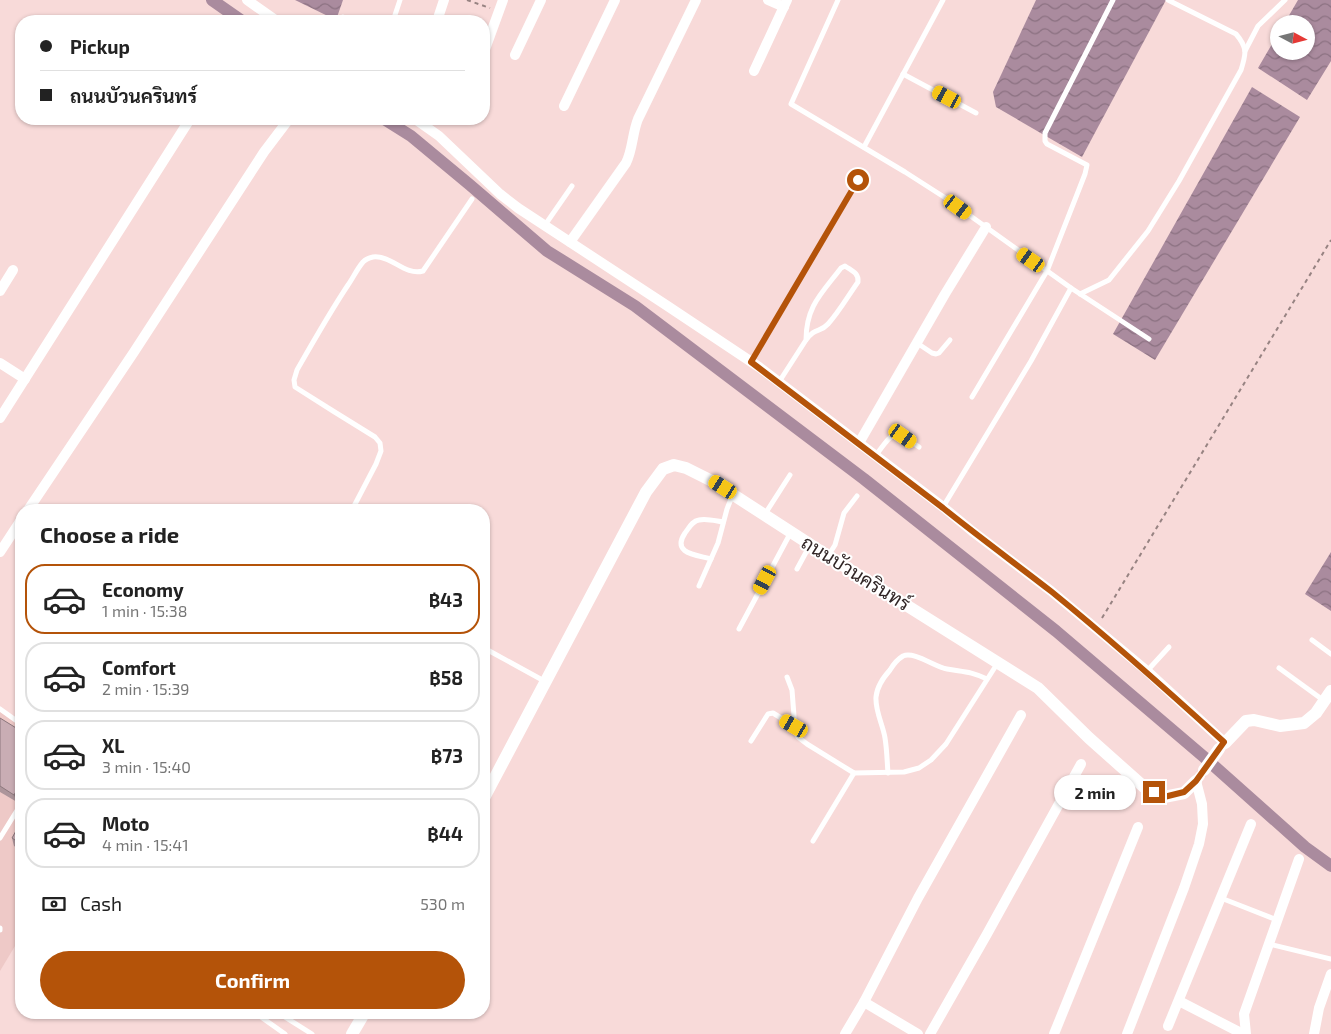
<!DOCTYPE html>
<html lang="en">
<head>
<meta charset="utf-8">
<style>
  body { margin:0; font-family:"Exo 2",Sarabun,sans-serif; background:#f2f2f2; color:#222; height:100vh; display:flex; flex-direction:column; font-size:19px; white-space:nowrap }
  * { box-sizing:border-box; margin:0 }
  p { font-size:16px; color:#767676 }
  .icon { flex:none; width:28px; height:28px; fill:none; stroke:currentColor; stroke-width:2; stroke-linecap:round; stroke-linejoin:round }
  .map { position:relative; flex:1; overflow:hidden }
  .side { position:absolute; left:15px; top:504px; width:475px; height:515px; display:flex; flex-direction:column; background:#fff; border-radius:20px; box-shadow:0 1px 4px #0004 }
  .side>* { flex:none }
  .banner { position:absolute; left:15px; top:15px; width:475px; height:110px; border-radius:20px; box-shadow:0 1px 4px #0004; display:grid; align-content:center; height:110px; padding:0 25px; background:#fff }
  .needle { width:32px; rotate:97deg }
  .tools { position:absolute; left:1270px; top:15px; display:grid; gap:10px }
  .tools a { display:grid; place-items:center; width:45px; height:45px; border-radius:50%; background:#fff; box-shadow:0 1px 4px #0004; font-size:25px }
  .end { position:absolute; width:22px; height:22px; margin:-11px; border:6px solid #b45309; background:#fff; box-shadow:0 0 0 2px #fff }
  .from { border-radius:50% }
  .bubble { position:absolute; height:35px; border-radius:18px; background:#fff; box-shadow:0 1px 4px #0004; font-size:16px; font-weight:700; line-height:35px; text-align:center }
  .car { position:absolute; width:15px; height:30px; margin:-15px -8px; border-radius:6px; box-shadow:0 0 4px 1px #0007; background:linear-gradient(#f5c518 24%,#345 0 40%,#f5c518 0 76%,#345 0 86%,#f5c518 0) }
  .banner b { display:flex; align-items:center; gap:18px; height:48px; font-size:19px }
  .banner b+b { border-top:1px solid #e0e0e0 }
  .banner i { width:12px; height:12px; background:#222 }
  ul { padding:0; list-style:none }
  li { display:flex; align-items:center; gap:15px; height:70px; margin:0 10px 8px; padding:0 15px; border:2px solid #e0e0e0; border-radius:20px }
  li div { flex:1 }
  li b { display:block; font-size:19px }
  li em { font-style:normal; font-weight:700 }
  li.on { border-color:#b45309 }
  li>.icon { width:45px; height:45px; stroke-width:1.5 }
  h2 { padding:0 25px; font-size:22px; line-height:60px }
  .pay { display:flex; align-items:center; gap:12px; height:55px; padding:0 25px; font-size:19px }
  .pay p { margin-inline-start:auto }
  .cta { display:flex; gap:10px; margin-top:auto; padding:10px 25px }
  .cta a { flex:1; height:58px; border-radius:30px; background:#b45309; color:#fff; font-size:20px; font-weight:700; line-height:58px; text-align:center }
  .map>svg:first-child { display:block }
  .built { fill:#eec9c7 }
  .water { fill:url(#water-waves) }
  .lines { fill:none; stroke-linecap:round; stroke-linejoin:round }
  .canal { stroke:#aa8b9e; stroke-width:12 }
  .path { stroke:#978382; stroke-width:2; stroke-dasharray:4 4; stroke-linecap:butt }
  .service { stroke:#fff; stroke-width:5 }
  .minor { stroke:#fff; stroke-width:10 }
  .tertiary { stroke:#fff; stroke-width:12 }
  .wall { fill:#ad959b }
  .shaded-wall { fill:#8d797e }
  .building { fill:#c9adb4; stroke:#8d797e }
  .route { stroke:#b45309; stroke-width:6 }
  .labels { text-anchor:middle; stroke-width:4; stroke-linejoin:round; paint-order:stroke }
  .street-label { font-size:19px; fill:#312626; stroke:#fff }
</style>
</head>
<body>
<div class="map">
<svg width="1331" height="1034" viewBox="0 0 1331 1034">
  <defs>
    <pattern id="water-waves" width="16" height="10" patternUnits="userSpaceOnUse" patternTransform="scale(1.25)"><rect width="16" height="10" fill="#aa8b9e"/><path d="M0 5q4-4 8 0t8 0" fill="none" stroke="#8b7181"/></pattern>
  </defs>
  <rect width="100%" height="100%" fill="#f8dad9"/>
  <path class="built" d="M0,707L21,722V936L0,971Z"/>
  <g class="water">
    <path d="M295,0H343L336,20Z"/>
    <path d="M1036,0H1166L1082,157L996,107L993,92Z"/>
    <path d="M1298,0H1331V61L1307,100L1258,68L1279,32V51H1306V24H1284Z"/>
    <path d="M1252,87L1300,117L1155,360L1113,334Z"/>
    <path d="M1331,552V611L1305,594Z"/>
  </g>
  <g class="lines">
    <g class="canal">
      <path d="M212,0L242,21"/>
      <path d="M384,119L411,136L470,185L547,251L635,306L864,479L1056,631L1204,757L1305,847L1331,866"/>
    </g>
    <g class="path">
      <path d="M467,0L490,8"/>
      <path d="M1102,618L1331,240"/>
    </g>
    <g class="service">
      <path d="M838,0L791,104L905,172L944,197L1071,288L1149,339"/>
      <path d="M341,21L343,17"/>
      <path d="M393,21L400,0"/>
      <path d="M1245,51L1258,26L1285,0"/>
      <path d="M903,74L976,113"/>
      <path d="M864,147L943,0"/>
      <path d="M545,225L572,186"/>
      <path d="M1080,294L1109,280L1148,231L1179,181L1241,70C1246,54 1248,48 1236,34L1168,0"/>
      <path d="M917,343L932,353L936,354L939,353L950,340"/>
      <path d="M751,362L858,180"/>
      <path d="M779,382L806,340C815,327 820,333 828,324C839,312 848,296 858,282C859,273 852,271 845,266L841,268C822,293 806,306 806,340"/>
      <path d="M972,397L1047,271L1085,174L1087,165L1047,144L1045,141V133L1113,0"/>
      <path d="M876,455C894,431 893,429 919,447"/>
      <path d="M943,507L1031,361L1071,288"/>
      <path d="M352,510L376,464L381,451L380,443L375,437L333,411L295,387L294,380L297,370C313,342 330,312 348,285C353,278 357,269 363,262C365,260 369,258 373,257C392,255 404,276 423,271L472,199"/>
      <path d="M765,514L790,475"/>
      <path d="M828,556L835,545L844,513L857,496"/>
      <path d="M711,559C697,555 671,554 685,533C689,528 692,521 699,520C706,518 716,521 723,522"/>
      <path d="M797,569L810,545"/>
      <path d="M699,586L718,543L727,509L733,494"/>
      <path d="M739,629L791,532"/>
      <path d="M1312,640L1331,654"/>
      <path d="M484,648L546,682"/>
      <path d="M1279,668L1323,700"/>
      <path d="M1147,671L1169,647"/>
      <path d="M787,677L792,690L795,729L798,737L807,744L854,773L904,772L919,768L931,760L946,744L997,664"/>
      <path d="M0,709L21,724"/>
      <path d="M751,741L768,714L773,713L794,726"/>
      <path d="M888,773C887,761 887,750 885,738C883,725 875,711 876,697C877,686 883,678 890,670C893,665 898,659 903,656C914,651 935,667 947,669C964,672 970,671 987,679"/>
      <path d="M0,838L21,804"/>
      <path d="M813,841L854,773"/>
      <path d="M1221,898L1277,920"/>
      <path d="M0,928V930"/>
      <path d="M1269,944L1331,959"/>
      <path d="M254,1012L285,1034"/>
      <path d="M277,1012L312,1034"/>
    </g>
    <g class="minor">
      <path d="M247,0L277,21"/>
      <path d="M768,0L784,7"/>
      <path d="M437,21L444,0"/>
      <path d="M484,52L503,0"/>
      <path d="M515,55L541,0"/>
      <path d="M754,71L787,0"/>
      <path d="M564,106L615,0"/>
      <path d="M415,119L439,136L500,194L518,208L666,305L759,367L943,507L972,531L1051,591L1147,671L1225,743L1220,748"/>
      <path d="M570,242L626,163C633,149 632,134 638,119L696,0"/>
      <path d="M0,291L13,270"/>
      <path d="M0,363L25,379"/>
      <path d="M0,418L190,119"/>
      <path d="M859,443L945,294L986,227"/>
      <path d="M28,510L134,352L264,152L289,119"/>
      <path d="M0,552L21,520"/>
      <path d="M1179,1001L1243,1034"/>
      <path d="M864,1002L918,1034"/>
      <path d="M1168,1026L1251,824"/>
      <path d="M845,1034L864,1002L918,898L1021,715"/>
      <path d="M930,1034L987,934L1081,764"/>
      <path d="M1054,1034L1138,827"/>
      <path d="M1127,1034L1184,888L1199,844L1203,824L1202,804L1196,781L1200,776"/>
      <path d="M1246,1034L1244,1014L1299,859"/>
      <path d="M1314,1034L1319,1008L1331,974"/>
    </g>
    <g class="tertiary">
      <path d="M1225,743L1246,721L1254,720L1280,726L1304,723L1316,713L1331,691"/>
      <path d="M1204,770L1219,749"/>
      <path d="M484,798L646,492L663,469L674,465L686,468L712,481L828,556L1038,688L1089,738L1144,787L1164,797L1184,793L1196,781"/>
      <path d="M352,1034L365,1012"/>
    </g>
  </g>
  <g class="wall">
    <path d="M0,718L21,731V795L17,802L0,792Z"/>
    <path d="M21,822V850L14,846L12,838Z"/>
  </g>
  <path class="shaded-wall" d="M21,783V795L17,802L14,795Z"/>
  <g class="building">
    <path d="M0,718L21,731V783L14,795L0,786Z"/>
    <path d="M21,822V844L12,838Z"/>
  </g>
  <g class="lines">
    <path class="route" d="M858,180L751,362L943,508C979,537 1016,564 1052,592C1111,640 1168,691 1224,742L1196,781L1184,792L1164,797L1154,792"/>
  </g>
  <g class="labels">
    <g class="street-label">
      <text transform="translate(856 573) rotate(32)" y="7">ถนนบัวนครินทร์</text>
    </g>
  </g>
</svg>
<div class="tools">
<a><svg class="needle" viewBox="-14 -14 28 28"><path d="M0-13l5 13h-10z" fill="#e53935"/><path d="M0 13l5-13h-10z" fill="#767676"/></svg></a>
</div>
<i class="end from" style="left:858px;top:180px"></i>
<i class="end" style="left:1154px;top:792px"></i>
<div class="bubble" style="left:1054px;top:775px;width:82px">2 min</div>
<i class="car" style="left:947px;top:97px;rotate:298deg"></i>
<i class="car" style="left:958px;top:207px;rotate:126deg"></i>
<i class="car" style="left:1031px;top:260px;rotate:305deg"></i>
<i class="car" style="left:903px;top:436px;rotate:125deg"></i>
<i class="car" style="left:723px;top:487px;rotate:302deg"></i>
<i class="car" style="left:765px;top:580px;rotate:208deg"></i>
<i class="car" style="left:794px;top:726px;rotate:300deg"></i>
<div class="banner">
<b><i class="from"></i>Pickup</b>
<b><i></i>ถนนบัวนครินทร์</b>
</div>
<section class="side">
<h2>Choose a ride</h2>
<ul>
<li class="on"><svg class="icon" aria-label="car" viewBox="0 0 24 24"><path d="M5 17H2v-5l4-1 3-4h7l3 4 3 1v5h-3M9 17h6M6 11h13"/><circle cx="7" cy="17" r="2"/><circle cx="17" cy="17" r="2"/></svg><div><b>Economy</b><p>1 min · 15:38</p></div><em>฿43</em></li>
<li><svg class="icon" aria-label="car" viewBox="0 0 24 24"><path d="M5 17H2v-5l4-1 3-4h7l3 4 3 1v5h-3M9 17h6M6 11h13"/><circle cx="7" cy="17" r="2"/><circle cx="17" cy="17" r="2"/></svg><div><b>Comfort</b><p>2 min · 15:39</p></div><em>฿58</em></li>
<li><svg class="icon" aria-label="car" viewBox="0 0 24 24"><path d="M5 17H2v-5l4-1 3-4h7l3 4 3 1v5h-3M9 17h6M6 11h13"/><circle cx="7" cy="17" r="2"/><circle cx="17" cy="17" r="2"/></svg><div><b>XL</b><p>3 min · 15:40</p></div><em>฿73</em></li>
<li><svg class="icon" aria-label="car" viewBox="0 0 24 24"><path d="M5 17H2v-5l4-1 3-4h7l3 4 3 1v5h-3M9 17h6M6 11h13"/><circle cx="7" cy="17" r="2"/><circle cx="17" cy="17" r="2"/></svg><div><b>Moto</b><p>4 min · 15:41</p></div><em>฿44</em></li>
</ul>
<div class="pay"><svg class="icon" aria-label="cash" viewBox="0 0 24 24"><path d="M3 7h18v10H3z"/><circle cx="12" cy="12" r="2"/></svg>Cash<p>530 m</p></div>
<div class="cta"><a>Confirm</a></div>
</section>
</div>
</body>
</html>
